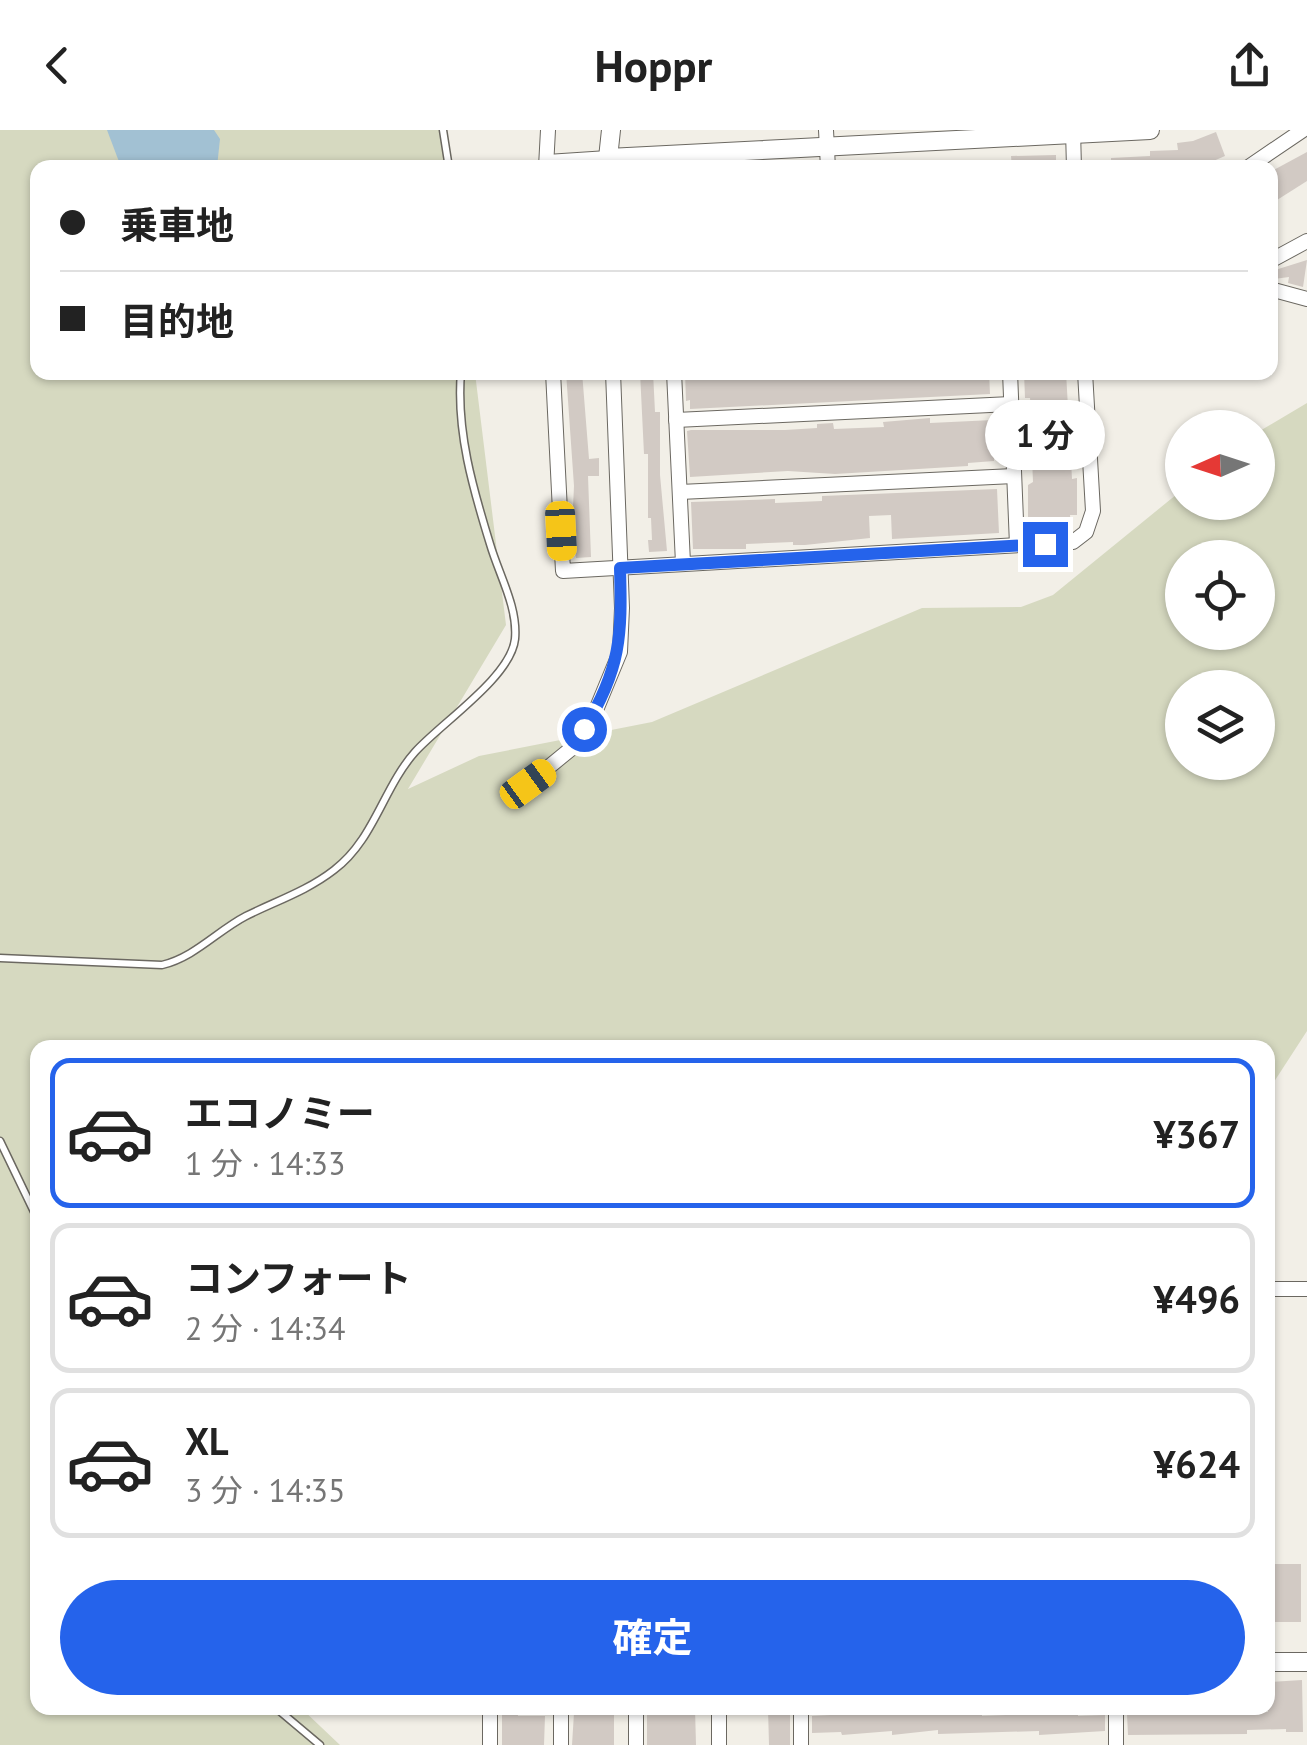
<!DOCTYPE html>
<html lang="ja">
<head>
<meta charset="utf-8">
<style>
  body { margin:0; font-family:"PT Sans","Noto Sans JP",sans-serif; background:#f2f2f2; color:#222; height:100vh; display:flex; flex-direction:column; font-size:38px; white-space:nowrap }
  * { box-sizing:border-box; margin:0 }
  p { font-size:32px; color:#767676 }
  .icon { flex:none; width:55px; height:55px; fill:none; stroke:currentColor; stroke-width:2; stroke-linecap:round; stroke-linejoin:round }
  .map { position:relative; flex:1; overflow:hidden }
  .drawer { position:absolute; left:30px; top:910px; width:1245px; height:675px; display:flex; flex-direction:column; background:#fff; border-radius:20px; box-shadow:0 2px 8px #0004 }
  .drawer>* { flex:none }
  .hud { position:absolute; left:30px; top:30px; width:1248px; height:220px; border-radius:20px; box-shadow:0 2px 8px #0004; display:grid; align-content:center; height:220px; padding:0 30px; background:#fff }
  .needle { width:65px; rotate:267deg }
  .tools { position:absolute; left:1165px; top:280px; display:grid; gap:20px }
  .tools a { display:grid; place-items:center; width:110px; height:110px; border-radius:50%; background:#fff; box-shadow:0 2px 8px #0004; font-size:50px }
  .end { position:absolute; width:45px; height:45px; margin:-22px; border:12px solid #2563eb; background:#fff; box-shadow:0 0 0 5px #fff }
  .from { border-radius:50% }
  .bubble { position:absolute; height:70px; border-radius:35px; background:#fff; box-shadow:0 2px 8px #0004; font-size:32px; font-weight:700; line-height:70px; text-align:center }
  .car { position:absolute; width:30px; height:60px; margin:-30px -15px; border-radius:12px; box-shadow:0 0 8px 2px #0007; background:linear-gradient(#f5c518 24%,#345 0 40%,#f5c518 0 76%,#345 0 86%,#f5c518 0) }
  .hud b { display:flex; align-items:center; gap:35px; height:95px; font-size:38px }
  .hud b+b { border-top:2px solid #e0e0e0 }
  .hud i { width:25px; height:25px; background:#222 }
  ul { padding:18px 0 0; list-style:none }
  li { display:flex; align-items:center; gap:30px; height:150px; margin:0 20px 15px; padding:0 10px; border:5px solid #e0e0e0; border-radius:20px }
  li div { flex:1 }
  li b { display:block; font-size:38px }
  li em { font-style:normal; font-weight:700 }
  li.current { border-color:#2563eb }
  li>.icon { width:90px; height:90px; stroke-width:1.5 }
  .cta { display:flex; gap:20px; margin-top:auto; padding:20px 30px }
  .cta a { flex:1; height:115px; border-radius:60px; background:#2563eb; color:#fff; font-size:40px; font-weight:700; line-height:115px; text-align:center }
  header { display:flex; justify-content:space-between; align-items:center; height:130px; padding:0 30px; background:#fff; font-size:45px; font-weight:700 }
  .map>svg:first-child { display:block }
  .green { fill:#d6d9c0; fill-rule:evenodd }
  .water { fill:#a2c1d3 }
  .building { fill:#d2cac4 }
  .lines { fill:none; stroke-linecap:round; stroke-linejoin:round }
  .service-casing { stroke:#6b6861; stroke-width:9 }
  .minor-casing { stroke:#6b6861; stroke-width:16 }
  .tertiary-casing { stroke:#6b6861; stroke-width:20 }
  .service { stroke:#fff; stroke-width:6 }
  .minor { stroke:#fff; stroke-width:14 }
  .tertiary { stroke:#fff; stroke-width:18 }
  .route { stroke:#2563eb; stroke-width:12 }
</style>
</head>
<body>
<header><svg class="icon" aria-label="back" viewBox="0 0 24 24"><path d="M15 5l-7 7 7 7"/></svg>Hoppr<svg class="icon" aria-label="share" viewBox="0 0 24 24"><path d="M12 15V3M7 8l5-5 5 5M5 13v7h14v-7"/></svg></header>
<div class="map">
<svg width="1307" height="1615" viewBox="0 0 1307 1615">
  <rect width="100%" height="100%" fill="#f2efe7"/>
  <path class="green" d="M0,0H441L447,37L38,38V242L475,243L506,495L408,659L479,626L652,592L922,478L1021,477L1053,465L1182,360V372H1258V302L1307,273V901L1268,961V918H38V1578H301L340,1615H0ZM1182,428H1258V502H1182ZM1182,558H1258V632H1182Z"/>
  <path class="water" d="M107,0H214L220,9L217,37H121Z"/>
  <g class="building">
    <path d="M1216,2L1225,26L1211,32L1167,35V38H1111V28L1150,26V21L1178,20L1177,13L1193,11Z"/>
    <path d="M1307,22V51L1277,70L1270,58V42Z"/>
    <path d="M1056,25V38H1012L1011,26Z"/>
    <path d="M1307,130L1303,157L1288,153L1289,147L1274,149L1272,141Z"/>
    <path d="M566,242H582L589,329L599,328V346H588L591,427L576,428L572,399L574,356Z"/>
    <path d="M640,242H653L655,282H660V345L667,421L649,422L648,410H652L651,388H648V324H644Z"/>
    <path d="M685,242H924V248L989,242L990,264L690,279V270L686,271Z"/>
    <path d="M1024,242H1066L1072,349L1077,348V385H1070L1071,398H1060L1059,394L1028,396V355L1033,352L1032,328L1028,329L1027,310H1023V291H1032L1030,268H1025Z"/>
    <path d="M930,288V293L993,290L994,331L968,333V336L835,344L788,341L690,347L687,301L691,300H785L817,298V294L833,293L834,299L884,297L883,292Z"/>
    <path d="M997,359L999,403L892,409L891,385L869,386L870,408L805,415H793V412L746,414V419H693L691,372L775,369V373L822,371V366Z"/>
    <rect x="1268" y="1434" width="33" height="58"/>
    <path d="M1302,1550L1303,1602H1286V1599L1247,1600V1604L1128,1605L1127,1584L1268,1582V1552Z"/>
    <path d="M502,1578H517L518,1586H545L544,1615H502Z"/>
    <path d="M647,1578H695L696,1615H647Z"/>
    <path d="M768,1578H790V1615H769Z"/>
    <path d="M904,1581L982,1583V1586L1078,1582V1586L1105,1585V1601L1039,1605V1601L938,1604V1600L892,1605V1601L842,1605L841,1602L812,1603V1586Z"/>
    <path d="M574,1583L614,1584V1615H572Z"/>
  </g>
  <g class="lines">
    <g class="service-casing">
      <g id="service">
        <path d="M443,0L449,38"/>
        <path d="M0,828L162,835C195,827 217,801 246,786C276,771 307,761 334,740C374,710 383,658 415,622C441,593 511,547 515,509C518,477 499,445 490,414C473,359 456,301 461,242"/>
        <path d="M0,1011L38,1090"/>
        <path d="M276,1578L320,1615"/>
      </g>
    </g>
    <g class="minor-casing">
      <g id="minor">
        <path d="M826,0L828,38"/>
        <path d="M1073,0L1074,38"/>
        <path d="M547,32L608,28L607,38"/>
        <path d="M546,37L548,0"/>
        <path d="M1247,38L1303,0"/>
        <path d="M1270,131L1307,111"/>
        <path d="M1270,159L1307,169"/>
        <path d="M553,242L563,441L1073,412L1086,402L1093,381L1085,242"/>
        <path d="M674,242L683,433"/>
        <path d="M1010,242L1017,415"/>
        <path d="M676,290L1011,274"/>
        <path d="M680,362L1014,346"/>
        <path d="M528,654L572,618L596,580L620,522L622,478L613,242"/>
        <path d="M1268,1159H1307"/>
        <path d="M490,1578V1615"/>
        <path d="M636,1578V1615"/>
        <path d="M801,1578V1615"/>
        <path d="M561,1615V1578"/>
        <path d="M719,1615V1578"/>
        <path d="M1116,1615V1578"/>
      </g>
    </g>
    <g class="tertiary-casing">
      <g id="tertiary">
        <path d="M611,0L608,28L1150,0"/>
        <path d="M1268,1532H1307"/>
      </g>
    </g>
    <use href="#service" class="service"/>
    <use href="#minor" class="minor"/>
    <use href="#tertiary" class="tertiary"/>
  </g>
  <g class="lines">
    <path class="route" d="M584,599C621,539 622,505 620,438L1045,414"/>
  </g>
</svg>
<div class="tools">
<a><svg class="needle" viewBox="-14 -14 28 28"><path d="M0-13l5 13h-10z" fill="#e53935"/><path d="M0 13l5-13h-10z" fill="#767676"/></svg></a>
<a><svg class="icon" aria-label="locate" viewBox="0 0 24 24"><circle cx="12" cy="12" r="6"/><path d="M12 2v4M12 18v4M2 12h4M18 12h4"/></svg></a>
<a><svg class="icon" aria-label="layers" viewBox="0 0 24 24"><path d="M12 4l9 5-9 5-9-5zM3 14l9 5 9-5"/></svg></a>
</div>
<i class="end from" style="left:584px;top:599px"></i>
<i class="end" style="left:1045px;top:414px"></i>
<div class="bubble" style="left:985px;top:270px;width:120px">1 分</div>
<i class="car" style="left:561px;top:401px;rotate:177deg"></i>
<i class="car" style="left:528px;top:654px;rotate:54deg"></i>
<div class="hud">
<b><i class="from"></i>乗車地</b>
<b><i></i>目的地</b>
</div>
<section class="drawer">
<ul>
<li class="current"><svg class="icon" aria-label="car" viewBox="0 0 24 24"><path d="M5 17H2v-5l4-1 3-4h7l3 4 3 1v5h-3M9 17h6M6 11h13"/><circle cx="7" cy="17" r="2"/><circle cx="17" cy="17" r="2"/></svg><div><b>エコノミー</b><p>1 分 · 14:33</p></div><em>¥367</em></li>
<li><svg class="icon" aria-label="car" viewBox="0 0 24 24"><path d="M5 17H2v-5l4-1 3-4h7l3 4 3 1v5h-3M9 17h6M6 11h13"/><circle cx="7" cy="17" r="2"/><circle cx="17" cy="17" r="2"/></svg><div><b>コンフォート</b><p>2 分 · 14:34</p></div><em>¥496</em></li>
<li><svg class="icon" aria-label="car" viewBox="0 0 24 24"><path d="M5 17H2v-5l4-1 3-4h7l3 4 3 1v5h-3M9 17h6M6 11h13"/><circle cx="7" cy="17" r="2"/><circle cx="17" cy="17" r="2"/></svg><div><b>XL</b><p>3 分 · 14:35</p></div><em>¥624</em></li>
</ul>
<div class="cta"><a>確定</a></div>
</section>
</div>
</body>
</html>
